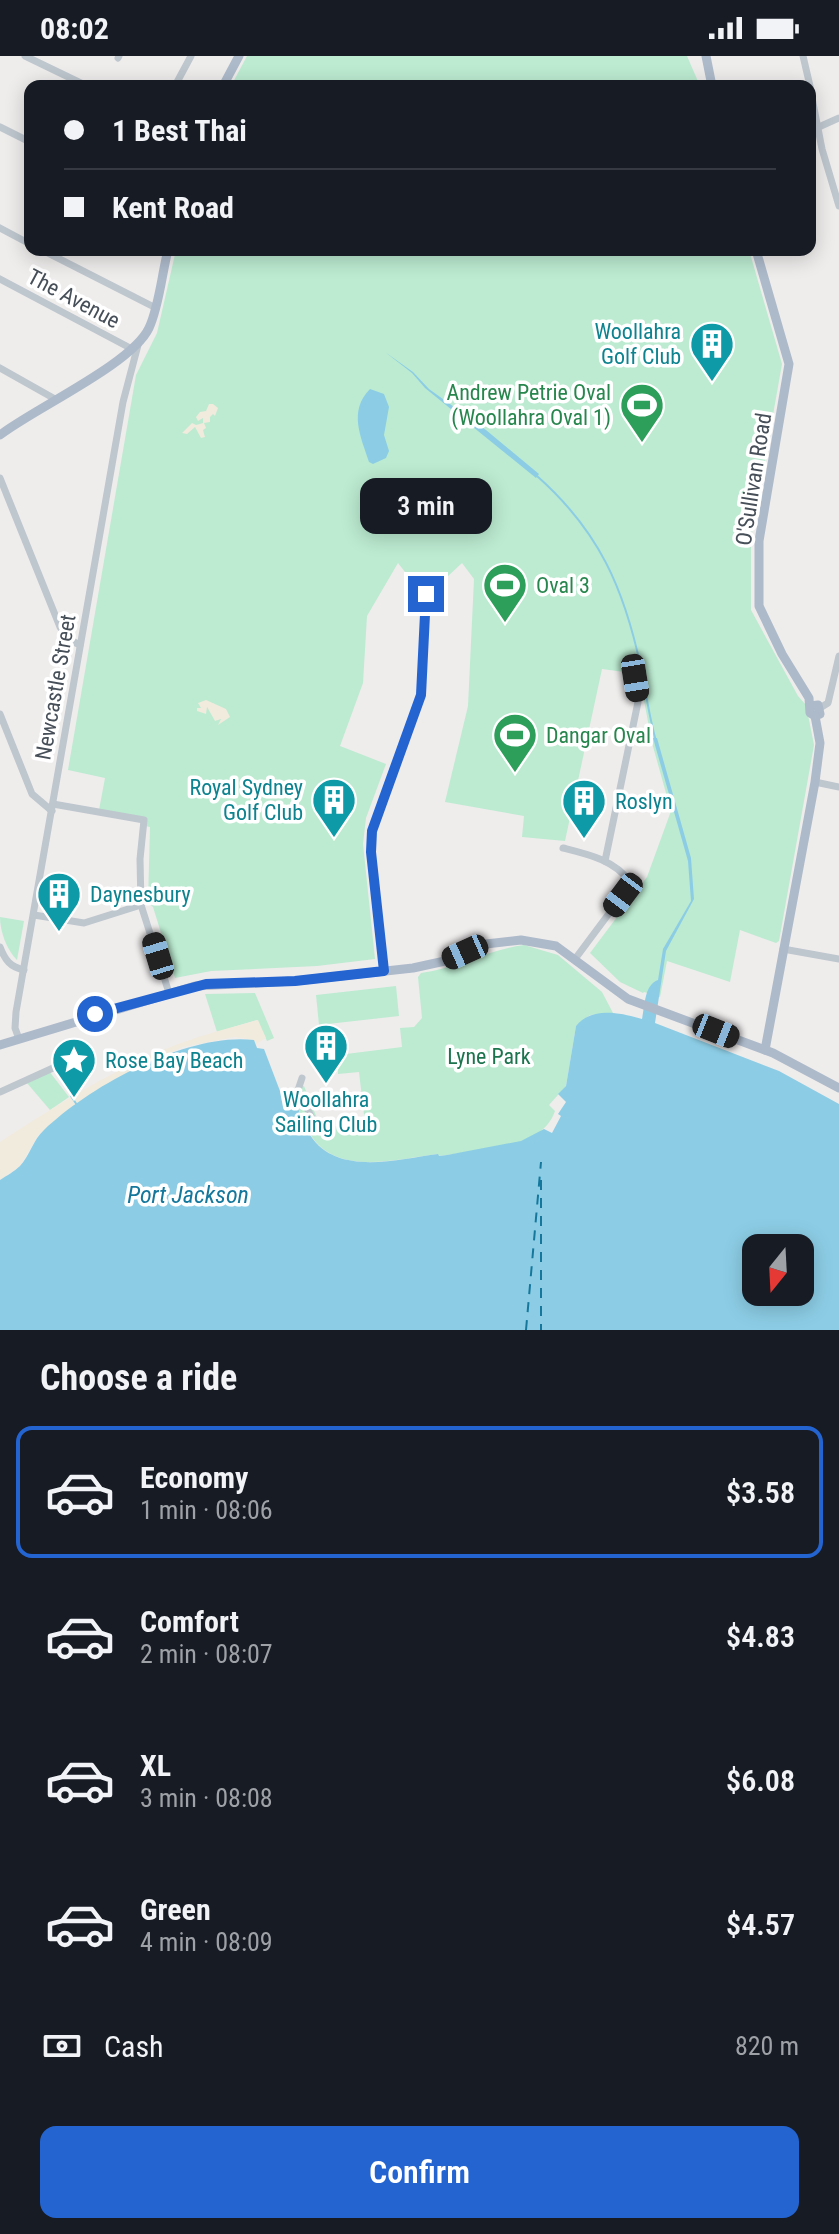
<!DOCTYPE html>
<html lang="en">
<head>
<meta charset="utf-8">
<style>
  body { margin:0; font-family:"Roboto Condensed",sans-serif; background:#20242c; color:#f1f3f6; height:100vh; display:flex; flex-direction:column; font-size:30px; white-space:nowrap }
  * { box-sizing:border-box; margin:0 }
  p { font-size:26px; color:#9ea1a6 }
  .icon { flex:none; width:44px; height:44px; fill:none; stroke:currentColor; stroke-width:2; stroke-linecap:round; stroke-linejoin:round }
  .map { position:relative; height:1274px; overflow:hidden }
  .sheet { display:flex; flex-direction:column; background:#171b24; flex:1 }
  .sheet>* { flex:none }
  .banner { position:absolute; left:24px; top:24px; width:792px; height:176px; border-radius:16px; box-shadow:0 4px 20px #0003; display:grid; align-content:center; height:176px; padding:0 40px; background:#171b24 }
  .needle { width:52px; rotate:198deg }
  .tools { position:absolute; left:742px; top:1178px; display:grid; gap:16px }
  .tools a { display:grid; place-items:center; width:72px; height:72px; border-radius:16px; background:#171b24; box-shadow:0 4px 20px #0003; font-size:40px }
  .end { position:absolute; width:36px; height:36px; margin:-18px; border:10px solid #2464d1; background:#fff; box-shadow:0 0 0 4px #fff }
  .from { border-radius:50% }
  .bubble { position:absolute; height:56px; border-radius:16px; background:#171b24; box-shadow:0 4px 20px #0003; font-size:26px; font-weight:600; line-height:56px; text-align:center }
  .car { position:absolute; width:24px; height:48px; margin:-24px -12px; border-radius:10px; box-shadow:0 0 6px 2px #0007; background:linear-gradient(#222 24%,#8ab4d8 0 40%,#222 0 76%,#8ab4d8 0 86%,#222 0) }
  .banner b { display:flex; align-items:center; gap:28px; height:76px; font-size:30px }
  .banner b+b { border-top:2px solid #363941 }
  .banner i { width:20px; height:20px; background:#f1f3f6 }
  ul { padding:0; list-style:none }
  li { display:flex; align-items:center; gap:24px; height:132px; margin:0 16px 12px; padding:0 24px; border:4px solid transparent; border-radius:16px }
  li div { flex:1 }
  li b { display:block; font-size:30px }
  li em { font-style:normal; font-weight:600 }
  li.current { border-color:#2464d1 }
  li>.icon { width:72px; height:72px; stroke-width:1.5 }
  h2 { padding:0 40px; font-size:36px; line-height:96px }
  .pay { display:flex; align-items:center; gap:20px; height:88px; padding:0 40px; font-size:30px }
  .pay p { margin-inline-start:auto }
  .button { display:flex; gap:16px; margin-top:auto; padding:16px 40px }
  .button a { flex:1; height:92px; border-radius:16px; background:#2464d1; color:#fff; font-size:32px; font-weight:600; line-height:92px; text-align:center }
  .status { display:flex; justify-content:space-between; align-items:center; height:56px; padding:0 40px; background:#171b24; direction:ltr }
  .status svg { height:22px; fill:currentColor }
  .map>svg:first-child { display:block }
  .green { fill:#bcebd1 }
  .sand { fill:#f0ebdd }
  .water { fill:#8ccde5; fill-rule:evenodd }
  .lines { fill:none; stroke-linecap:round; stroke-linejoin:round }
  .stream { stroke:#8ccde5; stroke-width:2 }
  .ferry { stroke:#15779c; stroke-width:2; stroke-dasharray:10 8; stroke-linecap:butt }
  .minor { stroke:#bec6ce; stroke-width:7 }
  .major { stroke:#adbaca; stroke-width:9 }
  .route { stroke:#2464d1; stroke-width:10 }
  .labels { text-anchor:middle; stroke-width:7; stroke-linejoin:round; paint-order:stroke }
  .street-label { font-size:22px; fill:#464e58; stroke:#fff }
  .culture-label { font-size:22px; fill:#0d838f; stroke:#fff; text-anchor:start }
  .leisure-label { font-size:22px; fill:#27864d; stroke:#fff; text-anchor:start }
  .park-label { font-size:22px; fill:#1c744e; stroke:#fff }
  .water-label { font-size:24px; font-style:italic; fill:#15779c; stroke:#fff }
</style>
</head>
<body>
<div class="status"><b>08:02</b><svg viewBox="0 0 49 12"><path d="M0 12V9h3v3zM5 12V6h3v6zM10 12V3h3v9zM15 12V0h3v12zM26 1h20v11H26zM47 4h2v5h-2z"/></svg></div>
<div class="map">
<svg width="839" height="1274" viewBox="0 0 839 1274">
  <rect width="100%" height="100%" fill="#efecec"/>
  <g class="green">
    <path d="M247,0H687L700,30H231Z"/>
    <path d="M176,194H749L782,308L751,483V554L798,640L806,649L814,689L779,885L776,887L740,874L730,926L667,905L660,941L644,936L643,937L620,926L590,897L647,821L671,755L652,687L639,618L602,613L565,785L522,781L524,760L445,746L468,650L474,523L462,507L432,535L419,534L398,507L367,560L363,627L340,690L386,708L366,762L363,788L375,903L317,910L211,915L175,922L153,851L148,846L150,771L145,770L147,763L99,754L105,722L68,714L136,319L157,277Z"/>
    <path d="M0,861L24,865L17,904C7,894 0,876 0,861Z"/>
    <path d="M524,889L558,899L602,936L613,957L590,959L576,970L566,1030L549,1049L555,1055C542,1094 480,1093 447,1099L438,1100V1098C397,1103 336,1121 310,1078C302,1064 297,1048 290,1033L304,1030L321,1072L365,1067L359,1016L338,1018V999L402,991L400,972L414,971L422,962L418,921L421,917C457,912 487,894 524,889Z"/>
    <path d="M396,930L399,960L319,969L316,939Z"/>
    <path d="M255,937L274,982L267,985L257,964L217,976L205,938Z"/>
    <path d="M49,1015L69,1041L50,1054L27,1027Z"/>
  </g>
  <g class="sand">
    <path d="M209,348H213L218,352L215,360L213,358L210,361V366L204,367L206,372L203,374L205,381L201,382L195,371L187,378L182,377L192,367L196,369L203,367V362L198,365L196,361L200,356L206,355Z"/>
    <path d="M206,644L226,653L230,661L218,669L221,663L215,665L207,651L206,658L197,655V652H201L198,647Z"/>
    <path d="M258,964L266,982L256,988L254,984L234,981L183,991L144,1009L39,1078L20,1110L0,1124V1086C57,1049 118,1010 181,987C206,978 232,971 258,964Z"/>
  </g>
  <g class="water">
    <path d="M385,296L413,316L429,333L486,374L539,418L536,422L425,332L412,317Z"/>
    <path d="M370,333L384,338L389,351L384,379L389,395L386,402L373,408L369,406C361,381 348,355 370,333Z"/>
    <path d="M653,682H657L691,802L694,843L666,895L655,967L779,1015L839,1048V1274H0V1124C6,1120 15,1115 20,1110C30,1099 33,1084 44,1074C91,1029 189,976 254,984L257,992L264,993L280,1035L290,1033C297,1048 302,1065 310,1079C337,1121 398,1103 438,1098L439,1100L447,1099L521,1085L544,1073L552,1077L561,1060L558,1058L566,1046L558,1038L566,1030L576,970C592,950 621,957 642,963C645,950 644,929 658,924L663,893L691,845L688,805ZM756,1192H800V1236H756Z"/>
  </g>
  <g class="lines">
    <g class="stream">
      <path d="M537,420C599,475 624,532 641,612C646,636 649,661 656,685"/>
      <path d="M71,1040L77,1049"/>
    </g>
    <g class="ferry">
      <path d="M541,1124V1274"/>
      <path d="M526,1274L541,1106"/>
    </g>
    <g class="minor">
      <path d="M25,0L87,30"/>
      <path d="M803,0L810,30"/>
      <path d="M118,2L119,0"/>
      <path d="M176,28L191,0"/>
      <path d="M810,32L822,93L839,150"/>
      <path d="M0,71L30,86"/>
      <path d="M810,75L839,62"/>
      <path d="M0,172L30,188"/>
      <path d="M42,194L154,251"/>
      <path d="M0,223L132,293"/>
      <path d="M0,312L55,343"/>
      <path d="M0,422L60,571L70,584L80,589"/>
      <path d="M820,652L828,647L839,600"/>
      <path d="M0,658L32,738L52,755"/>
      <path d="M815,726L839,731"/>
      <path d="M53,748L144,764L140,803L141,849L169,937"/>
      <path d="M563,792C587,798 615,804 630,826L628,832L575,903"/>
      <path d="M605,805L638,646L635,622"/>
      <path d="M34,859L84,867L141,849"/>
      <path d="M0,891C5,904 10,911 24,914"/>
      <path d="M783,893L839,903"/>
      <path d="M384,915L371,796L372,775L421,639L426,538"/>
      <path d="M19,983L15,972L16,956L123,346L138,289"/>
      <path d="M302,1022L298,1034L313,1064"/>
      <path d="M0,1036L75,1002"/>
    </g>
    <g class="major">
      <path d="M706,0L712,30"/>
      <path d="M223,30L239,0"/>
      <path d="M756,194L789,308L759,485V550L782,598L809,642L810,657L815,660L820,658L818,649L810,650"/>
      <path d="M0,379C35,352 132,308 149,272C159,251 162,217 168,194"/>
      <path d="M0,989L195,930L295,925L413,912L445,905L486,888L521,884L556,890L628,943L773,997L839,1032"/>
      <path d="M765,994L815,726L820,687L815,660"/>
    </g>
  </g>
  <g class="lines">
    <path class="route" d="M95,958L206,928L295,925L384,915L371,796L372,775L421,639L426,538"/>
  </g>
  <defs>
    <g id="building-pin" transform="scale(2.3)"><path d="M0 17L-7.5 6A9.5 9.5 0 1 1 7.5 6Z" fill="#0f9aa8" stroke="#fff"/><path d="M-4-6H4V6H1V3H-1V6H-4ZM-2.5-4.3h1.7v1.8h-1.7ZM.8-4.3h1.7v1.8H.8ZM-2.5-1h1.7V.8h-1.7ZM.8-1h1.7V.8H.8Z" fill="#fff"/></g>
    <g id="stadium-pin" transform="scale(2.3)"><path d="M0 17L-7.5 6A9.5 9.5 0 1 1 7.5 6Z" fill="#2e9e5b" stroke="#fff"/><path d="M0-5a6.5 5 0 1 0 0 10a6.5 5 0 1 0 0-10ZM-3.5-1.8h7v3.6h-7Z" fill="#fff"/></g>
    <g id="sight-pin" transform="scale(2.3)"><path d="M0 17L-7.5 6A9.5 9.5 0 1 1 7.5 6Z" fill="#0f9aa8" stroke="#fff"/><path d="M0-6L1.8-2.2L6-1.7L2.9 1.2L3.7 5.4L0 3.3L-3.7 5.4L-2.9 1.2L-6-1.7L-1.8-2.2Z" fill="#fff"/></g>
  </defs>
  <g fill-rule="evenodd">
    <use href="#building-pin" x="712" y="288"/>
    <use href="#stadium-pin" x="642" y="349"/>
    <use href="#stadium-pin" x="505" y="529"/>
    <use href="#stadium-pin" x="515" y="679"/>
    <use href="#building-pin" x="334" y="744"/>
    <use href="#building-pin" x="584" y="745"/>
    <use href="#building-pin" x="59" y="838"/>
    <use href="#building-pin" x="326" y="990"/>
    <use href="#sight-pin" x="74" y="1004"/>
  </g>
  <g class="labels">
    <g class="street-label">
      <text transform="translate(74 242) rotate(28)" y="8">The Avenue</text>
      <text transform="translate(753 423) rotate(-81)" y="8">O'Sullivan Road</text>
      <text transform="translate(55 631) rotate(-80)" y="8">Newcastle Street</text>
    </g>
    <g class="culture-label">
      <text x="681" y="283" text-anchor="end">Woollahra<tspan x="681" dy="25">Golf Club</tspan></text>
      <text x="303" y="739" text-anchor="end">Royal Sydney<tspan x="303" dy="25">Golf Club</tspan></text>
      <text x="615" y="753">Roslyn</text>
      <text x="90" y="846">Daynesbury</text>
      <text x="105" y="1012">Rose Bay Beach</text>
      <text x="326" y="1051" text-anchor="middle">Woollahra<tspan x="326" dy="25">Sailing Club</tspan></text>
    </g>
    <g class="leisure-label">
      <text x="611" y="344" text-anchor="end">Andrew Petrie Oval<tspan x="611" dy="25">(Woollahra Oval 1)</tspan></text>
      <text x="536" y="537">Oval 3</text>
      <text x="546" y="687">Dangar Oval</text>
    </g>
    <g class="park-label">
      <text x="489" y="1008">Lyne Park</text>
    </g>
    <g class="water-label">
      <text x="188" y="1147">Port Jackson</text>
    </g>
  </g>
</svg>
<div class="tools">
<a><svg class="needle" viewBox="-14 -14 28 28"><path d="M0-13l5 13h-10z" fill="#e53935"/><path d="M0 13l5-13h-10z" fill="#9ea1a6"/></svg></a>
</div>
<i class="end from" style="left:95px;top:958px"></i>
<i class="end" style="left:426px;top:538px"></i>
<div class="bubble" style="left:360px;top:422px;width:132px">3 min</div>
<i class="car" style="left:635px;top:622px;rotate:171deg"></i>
<i class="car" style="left:623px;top:839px;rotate:217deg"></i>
<i class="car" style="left:465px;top:896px;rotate:246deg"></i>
<i class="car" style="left:158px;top:900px;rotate:343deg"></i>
<i class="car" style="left:716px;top:975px;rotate:112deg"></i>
<div class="banner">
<b><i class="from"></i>1 Best Thai</b>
<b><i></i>Kent Road</b>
</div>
</div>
<section class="sheet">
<h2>Choose a ride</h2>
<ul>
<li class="current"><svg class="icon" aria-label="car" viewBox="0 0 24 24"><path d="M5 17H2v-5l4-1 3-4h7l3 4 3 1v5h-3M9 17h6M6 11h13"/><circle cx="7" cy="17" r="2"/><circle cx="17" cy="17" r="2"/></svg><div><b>Economy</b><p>1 min · 08:06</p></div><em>$3.58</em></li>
<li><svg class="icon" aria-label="car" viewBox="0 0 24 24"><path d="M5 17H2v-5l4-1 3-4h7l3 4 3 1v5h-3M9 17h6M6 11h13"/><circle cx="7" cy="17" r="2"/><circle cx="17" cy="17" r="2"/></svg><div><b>Comfort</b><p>2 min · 08:07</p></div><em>$4.83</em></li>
<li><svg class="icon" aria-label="car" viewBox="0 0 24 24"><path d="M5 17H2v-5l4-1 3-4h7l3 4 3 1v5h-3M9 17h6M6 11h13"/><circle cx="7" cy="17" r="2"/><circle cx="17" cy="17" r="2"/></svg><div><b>XL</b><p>3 min · 08:08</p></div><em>$6.08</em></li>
<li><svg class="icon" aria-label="car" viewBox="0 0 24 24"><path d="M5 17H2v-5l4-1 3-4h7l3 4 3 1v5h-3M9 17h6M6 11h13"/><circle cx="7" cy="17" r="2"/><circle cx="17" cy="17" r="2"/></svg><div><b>Green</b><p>4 min · 08:09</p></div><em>$4.57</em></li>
</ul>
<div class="pay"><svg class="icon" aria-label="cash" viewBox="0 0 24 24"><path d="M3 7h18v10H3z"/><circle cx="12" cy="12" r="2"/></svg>Cash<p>820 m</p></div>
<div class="button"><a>Confirm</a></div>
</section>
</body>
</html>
